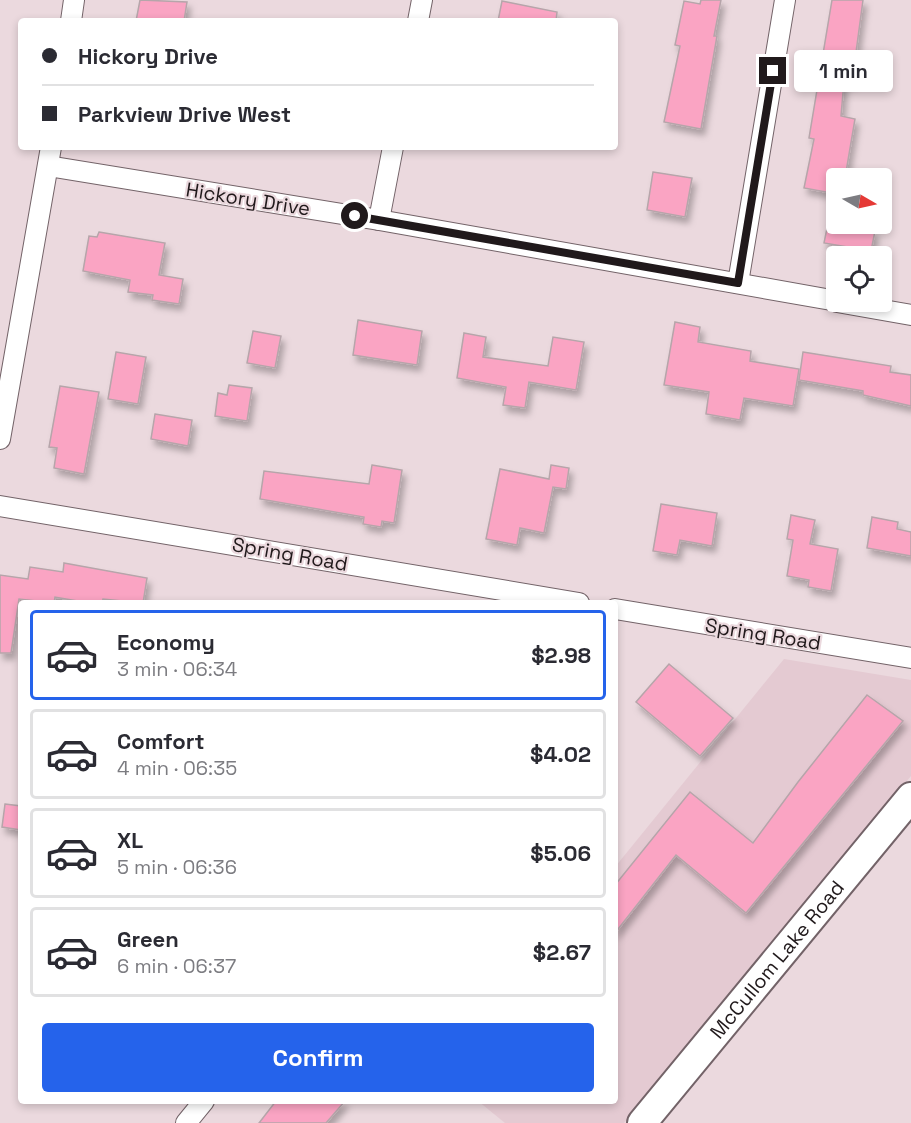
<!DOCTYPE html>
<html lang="en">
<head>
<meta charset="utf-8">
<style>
  body { margin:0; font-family:"Space Grotesk",sans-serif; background:#f2f2f3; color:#2b2b33; height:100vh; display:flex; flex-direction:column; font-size:22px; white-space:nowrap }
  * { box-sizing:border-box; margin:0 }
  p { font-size:20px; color:#7c7c81 }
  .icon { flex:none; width:33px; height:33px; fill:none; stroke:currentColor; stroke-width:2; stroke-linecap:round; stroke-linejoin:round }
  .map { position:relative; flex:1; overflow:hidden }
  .side { position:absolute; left:18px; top:600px; width:600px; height:504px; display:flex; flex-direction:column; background:#fff; border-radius:6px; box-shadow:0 3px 9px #0003 }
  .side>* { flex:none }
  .guide { position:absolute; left:18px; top:18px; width:600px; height:132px; border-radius:6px; box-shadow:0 3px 9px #0003; display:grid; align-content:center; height:132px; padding:0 24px; background:#fff }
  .needle { width:39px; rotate:99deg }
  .tools { position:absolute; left:826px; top:168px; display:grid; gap:12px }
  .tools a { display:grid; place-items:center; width:66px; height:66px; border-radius:6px; background:#fff; box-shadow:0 3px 9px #0003; font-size:30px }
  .end { position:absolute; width:27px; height:27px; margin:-14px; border:8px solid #20191b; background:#fff; box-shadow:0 0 0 3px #fff }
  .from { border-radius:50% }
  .bubble { position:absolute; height:42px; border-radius:6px; background:#fff; box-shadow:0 3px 9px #0003; font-size:20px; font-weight:700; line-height:42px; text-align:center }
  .guide b { display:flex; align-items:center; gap:21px; height:57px; font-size:22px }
  .guide b+b { border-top:2px solid #e1e1e2 }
  .guide i { width:15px; height:15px; background:#2b2b33 }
  ul { padding:10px 0 0; list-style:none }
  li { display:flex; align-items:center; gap:18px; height:90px; margin:0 12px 9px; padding:0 12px; border:3px solid #e1e1e2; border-radius:6px }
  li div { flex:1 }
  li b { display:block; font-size:22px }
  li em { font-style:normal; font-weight:700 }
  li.on { border-color:#2563eb }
  li>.icon { width:54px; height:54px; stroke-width:1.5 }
  .cta { display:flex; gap:12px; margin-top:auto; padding:12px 24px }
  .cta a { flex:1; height:69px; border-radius:6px; background:#2563eb; color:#fff; font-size:24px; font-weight:700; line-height:69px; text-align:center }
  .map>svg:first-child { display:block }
  .built { fill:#e4cad2 }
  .building { fill:#faa4c3; stroke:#b6a5aa; stroke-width:1.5; filter:url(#shadow) }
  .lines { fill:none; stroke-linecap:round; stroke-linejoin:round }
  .street-casing { stroke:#736368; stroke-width:22 }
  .secondary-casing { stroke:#736368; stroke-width:32 }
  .street { stroke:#fff; stroke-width:20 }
  .secondary { stroke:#fff; stroke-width:28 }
  .route { stroke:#20191b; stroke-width:8 }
  .labels { text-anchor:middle; stroke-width:4.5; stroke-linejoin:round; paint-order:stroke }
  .street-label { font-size:20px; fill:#20191b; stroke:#ebd9de }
</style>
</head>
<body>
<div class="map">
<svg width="911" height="1123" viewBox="0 0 911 1123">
  <defs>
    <filter id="shadow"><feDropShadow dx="3.5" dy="6" stdDeviation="3" flood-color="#0004"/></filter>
  </defs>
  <rect width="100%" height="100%" fill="#ebd9de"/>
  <path class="built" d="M784,659L911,680V776L715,1009L624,1123H505L478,1101H615V867Z"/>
  <g class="building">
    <path d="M140,0L187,2L184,21H136Z"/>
    <path d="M701,0H721L714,36H717L701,129L664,122L680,46L675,45L684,1L700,4Z"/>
    <path d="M832,0H863L852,82L844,81L841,116L855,119L845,178H837V194L804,188L814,139L809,138Z"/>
    <path d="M502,1L557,12L556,21H498Z"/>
    <path d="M653,172L692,178L685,217L647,210Z"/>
    <path d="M828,223L875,231L871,251L824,243Z"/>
    <path d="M99,232L165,243L159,275L183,279L179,304L152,300L153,295L128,292L130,280L83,271L89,236L97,237Z"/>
    <path d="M358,320L422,331L417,365L353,355Z"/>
    <path d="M675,322L700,327L698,342L751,351L750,361L799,369L793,406L744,398L740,420L706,414L709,392L664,385Z"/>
    <path d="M253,331L281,336L275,368L247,363Z"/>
    <path d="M464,333L486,337L483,357L548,366L553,337L584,342L576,390L529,382L525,408L503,405L506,387L457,378Z"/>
    <path d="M116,352L146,357L138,404L108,399Z"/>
    <path d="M803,352L891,366L890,372L911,375V406L863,395V391L799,380Z"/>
    <path d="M229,385L252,388L247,421L215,416L218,393L227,395Z"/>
    <path d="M60,386L99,392L84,474L54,468L57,448L49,447Z"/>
    <path d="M155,414L192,420L188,446L151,439Z"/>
    <path d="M372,465L402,470L394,523L382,521L381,527L363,524L364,517L260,499L264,471L369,484Z"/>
    <path d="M551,465L569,468L566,489L553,487L544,533L520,528L517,545L486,539L500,469L549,479Z"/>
    <path d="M661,504L717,513L712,546L680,540L677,555L653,551Z"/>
    <path d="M791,515L815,520L810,544L838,549L831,591L808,587L809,580L787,576L793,540L787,539Z"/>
    <path d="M872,517L898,522L897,529L911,532V556L867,548Z"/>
    <path d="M64,563L147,578L143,603L103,599L102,603H89L55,597L54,603L19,599L11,653H0V575L28,579L30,567L63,572Z"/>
    <path d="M669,664L733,718L700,756L636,702Z"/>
    <path d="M867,695L903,721L746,913L676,855L615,933V885L690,792L753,843L798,782Z"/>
    <path d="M5,804L21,806V830L2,827Z"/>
    <path d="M276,1101H345L326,1123H259Z"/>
  </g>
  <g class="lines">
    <g class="street-casing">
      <g id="street">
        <path d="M71,21L74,0"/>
        <path d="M418,21L422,0"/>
        <path d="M48,166L379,220L837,301"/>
        <path d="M379,220L393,147"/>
        <path d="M738,283L785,0"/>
        <path d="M837,302L911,315"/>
        <path d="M0,439L51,147"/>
        <path d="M0,506L579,603"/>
        <path d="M615,609L911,658"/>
        <path d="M186,1123L204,1101"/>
      </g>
    </g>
    <g class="secondary-casing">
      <g id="secondary">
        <path id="s1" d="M642,1123L911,797"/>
      </g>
    </g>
    <use href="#street" class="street"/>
    <use href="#secondary" class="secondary"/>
  </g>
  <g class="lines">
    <path class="route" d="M355,216L738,283L773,71"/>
  </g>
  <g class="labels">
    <g class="street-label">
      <text transform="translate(248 199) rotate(9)" y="7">Hickory Drive</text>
      <text transform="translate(290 554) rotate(10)" y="7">Spring Road</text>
      <text transform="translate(763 634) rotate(9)" y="7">Spring Road</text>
      <text dy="7" stroke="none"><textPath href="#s1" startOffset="212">McCullom Lake Road</textPath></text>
    </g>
  </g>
</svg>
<div class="tools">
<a><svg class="needle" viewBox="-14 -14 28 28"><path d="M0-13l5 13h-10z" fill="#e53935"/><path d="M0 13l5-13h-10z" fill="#7c7c81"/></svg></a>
<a><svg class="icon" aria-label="locate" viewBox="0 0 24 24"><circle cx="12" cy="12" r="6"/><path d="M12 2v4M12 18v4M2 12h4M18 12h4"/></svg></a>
</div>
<i class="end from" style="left:355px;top:216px"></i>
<i class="end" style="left:773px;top:71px"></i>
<div class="bubble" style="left:794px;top:50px;width:99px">1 min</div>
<div class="guide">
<b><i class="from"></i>Hickory Drive</b>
<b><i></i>Parkview Drive West</b>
</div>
<section class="side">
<ul>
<li class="on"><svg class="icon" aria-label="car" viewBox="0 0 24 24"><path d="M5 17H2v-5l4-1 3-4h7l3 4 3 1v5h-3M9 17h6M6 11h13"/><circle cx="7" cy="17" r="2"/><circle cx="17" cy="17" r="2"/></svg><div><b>Economy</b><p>3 min · 06:34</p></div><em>$2.98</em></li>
<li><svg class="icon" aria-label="car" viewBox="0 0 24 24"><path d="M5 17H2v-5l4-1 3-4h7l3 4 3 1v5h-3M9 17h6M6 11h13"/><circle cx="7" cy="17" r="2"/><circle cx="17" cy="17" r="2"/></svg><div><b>Comfort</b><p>4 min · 06:35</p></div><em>$4.02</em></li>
<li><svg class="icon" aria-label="car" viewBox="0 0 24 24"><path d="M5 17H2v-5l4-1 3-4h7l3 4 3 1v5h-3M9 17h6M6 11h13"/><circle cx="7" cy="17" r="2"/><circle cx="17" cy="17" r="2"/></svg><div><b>XL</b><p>5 min · 06:36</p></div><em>$5.06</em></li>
<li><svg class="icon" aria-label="car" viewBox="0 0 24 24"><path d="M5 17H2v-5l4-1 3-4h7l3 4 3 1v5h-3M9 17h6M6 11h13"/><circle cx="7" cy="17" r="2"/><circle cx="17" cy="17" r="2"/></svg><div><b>Green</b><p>6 min · 06:37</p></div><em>$2.67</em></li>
</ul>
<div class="cta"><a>Confirm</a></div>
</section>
</div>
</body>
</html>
